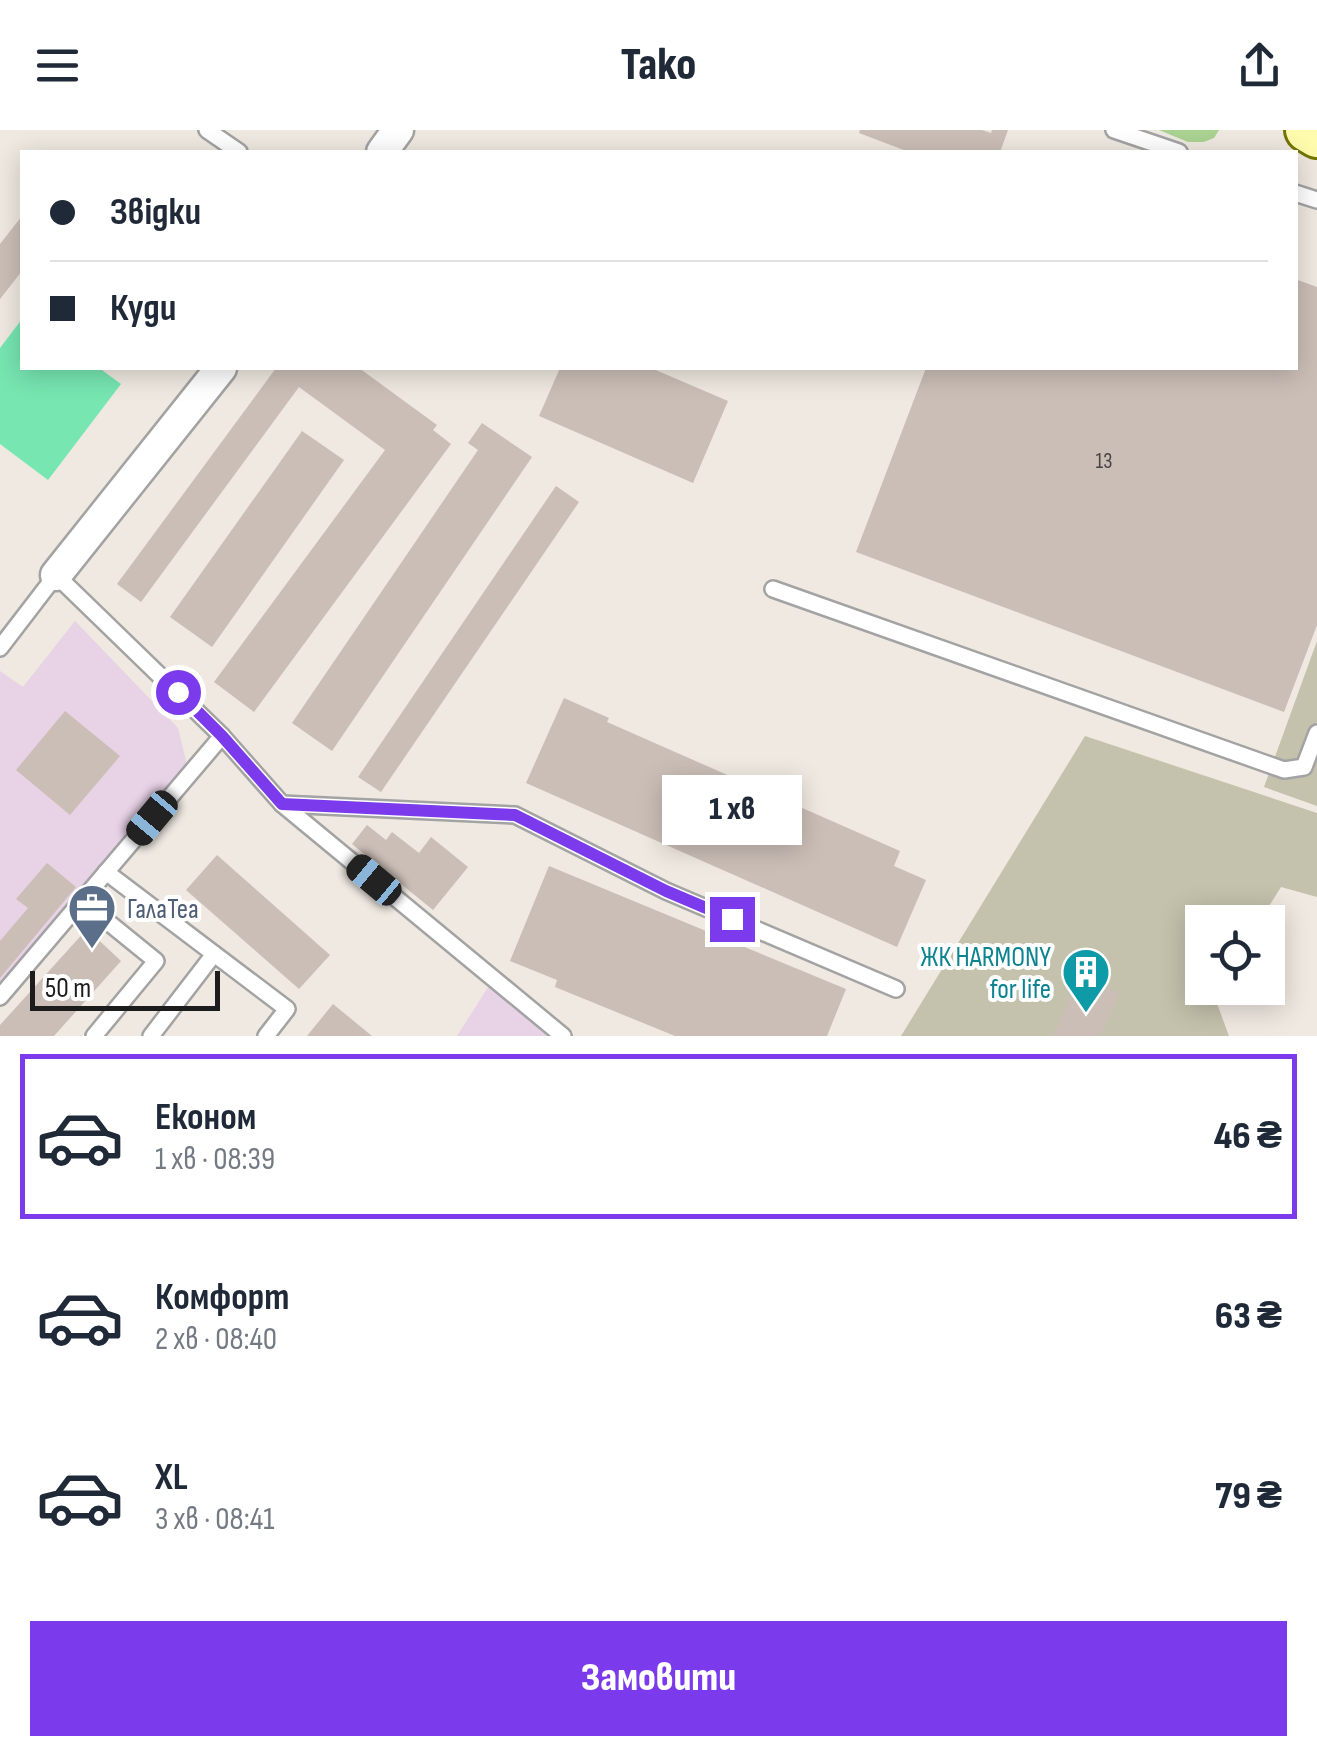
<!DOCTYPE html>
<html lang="uk">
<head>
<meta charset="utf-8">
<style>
  body { margin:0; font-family:"Sofia Sans Condensed",sans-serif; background:#f2f2f3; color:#1f2937; height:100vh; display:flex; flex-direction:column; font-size:38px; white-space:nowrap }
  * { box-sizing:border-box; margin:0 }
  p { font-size:32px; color:#747a83 }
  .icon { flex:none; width:55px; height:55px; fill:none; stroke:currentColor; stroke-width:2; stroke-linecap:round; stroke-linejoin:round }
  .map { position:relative; height:906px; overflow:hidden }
  .panel { display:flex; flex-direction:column; background:#fff; flex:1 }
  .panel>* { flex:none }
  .banner { position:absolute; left:20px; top:20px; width:1278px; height:220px; border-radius:0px; box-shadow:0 5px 25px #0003; display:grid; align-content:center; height:220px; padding:0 30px; background:#fff }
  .tools { position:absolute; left:1185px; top:775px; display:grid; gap:20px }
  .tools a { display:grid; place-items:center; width:100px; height:100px; border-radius:0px; background:#fff; box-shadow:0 5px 25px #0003; font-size:50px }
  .scale { position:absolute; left:30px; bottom:25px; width:190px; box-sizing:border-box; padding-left:10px; border:5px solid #1c1c1c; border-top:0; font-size:28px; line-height:35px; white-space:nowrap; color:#1c1c1c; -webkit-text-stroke:8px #fff; paint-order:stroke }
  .end { position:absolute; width:45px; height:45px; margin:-22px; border:12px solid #7c3aed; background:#fff; box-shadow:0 0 0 5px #fff }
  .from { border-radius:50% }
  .bubble { position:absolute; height:70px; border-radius:0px; background:#fff; box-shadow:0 5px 25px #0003; font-size:32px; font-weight:800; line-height:70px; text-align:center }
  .car { position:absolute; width:30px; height:60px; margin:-30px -15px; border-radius:12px; box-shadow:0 0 8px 2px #0007; background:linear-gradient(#222 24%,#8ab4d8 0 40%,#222 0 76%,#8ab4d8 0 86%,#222 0) }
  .banner b { display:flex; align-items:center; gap:35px; height:95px; font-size:38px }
  .banner b+b { border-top:2px solid #e0e1e3 }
  .banner i { width:25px; height:25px; background:#1f2937 }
  ul { padding:18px 0 0; list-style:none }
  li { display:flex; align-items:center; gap:30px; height:165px; margin:0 20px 15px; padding:0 10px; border:5px solid transparent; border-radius:0px }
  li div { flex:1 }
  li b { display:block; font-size:38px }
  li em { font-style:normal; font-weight:800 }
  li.current { border-color:#7c3aed }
  li>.icon { width:90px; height:90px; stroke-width:1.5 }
  .action { display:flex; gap:20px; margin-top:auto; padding:20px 30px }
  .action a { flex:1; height:115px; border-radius:0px; background:#7c3aed; color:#fff; font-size:40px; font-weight:800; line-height:115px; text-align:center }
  header { display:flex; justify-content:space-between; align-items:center; height:130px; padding:0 30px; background:#fff; font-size:45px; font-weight:800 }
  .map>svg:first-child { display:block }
  .industrial { fill:#e8d2e6 }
  .construction { fill:#c4c2ac }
  .forest { fill:#aad291 }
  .pitch { fill:#77e6b1 }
  .building { fill:#cbbeb7 }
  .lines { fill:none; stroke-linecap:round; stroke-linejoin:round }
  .lane-casing { stroke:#a3a3a3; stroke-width:20 }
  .street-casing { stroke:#a3a3a3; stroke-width:35 }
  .secondary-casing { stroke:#747600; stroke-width:48 }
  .lane { stroke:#fff; stroke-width:15 }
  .street { stroke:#fff; stroke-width:30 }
  .secondary { stroke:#fffcae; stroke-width:42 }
  .route { stroke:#7c3aed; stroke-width:12 }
  .labels { text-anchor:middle; stroke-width:8; stroke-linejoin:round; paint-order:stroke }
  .number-label { font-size:22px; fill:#484443 }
  .service-label { font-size:28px; fill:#4e5e75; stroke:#fff; text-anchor:start }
  .culture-label { font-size:28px; fill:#0d838f; stroke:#fff; text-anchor:end }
</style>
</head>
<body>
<header><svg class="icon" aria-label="menu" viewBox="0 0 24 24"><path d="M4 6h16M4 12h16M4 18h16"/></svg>Tako<svg class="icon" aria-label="share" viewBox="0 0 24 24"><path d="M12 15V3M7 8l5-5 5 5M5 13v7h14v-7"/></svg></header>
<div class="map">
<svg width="1317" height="906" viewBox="0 0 1317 906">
  <rect width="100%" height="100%" fill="#efe9e1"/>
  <g class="industrial">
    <path d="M75,491L178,598L187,635L0,858V541L23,557Z"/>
    <path d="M492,851L563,906H457Z"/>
  </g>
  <g class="construction">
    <path d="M1317,511V676L1264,657Z"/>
    <path d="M1085,606L1317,683V767L1281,757L1259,792H1202V858H1221L1215,868L1229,906H901Z"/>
  </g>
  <path class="forest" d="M1159,0H1219L1214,8L1204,12H1188Z"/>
  <path class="pitch" d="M22,189V238H99L121,254L48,350L0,314V218Z"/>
  <g class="building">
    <path d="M860,0H982L991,3L992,0H1008L1000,22H909L859,3Z"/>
    <path d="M22,86V141L0,169V114Z"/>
    <path d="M1295,149L1317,157V495L1284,582L856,422L926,238H1295Z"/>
    <path d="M276,238H359L437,295L433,300L451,314L254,582L214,552L385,320L299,257L141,472L117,454Z"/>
    <path d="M560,238H651L728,271L693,353L539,286Z"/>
    <path d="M482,293L532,327L332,621L292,593L478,320L468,313Z"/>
    <path d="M302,301L344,330L212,517L170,487Z"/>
    <path d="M556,356L579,372L381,662L358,647Z"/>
    <path d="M564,568L609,588L607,592L900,721L894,736L926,750L897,817L526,653Z"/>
    <path d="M65,581L120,626L70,685L16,640Z"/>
    <path d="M367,695L386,710L392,702L419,723L431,707L468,737L433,780L352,714Z"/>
    <path d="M217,725L330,825L299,859L186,760Z"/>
    <path d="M47,733L76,757L0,848V811L28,778L16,769Z"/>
    <path d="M549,736L846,859L827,906H675L555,857L557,850L510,831Z"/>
    <path d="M87,799L121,831L54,906H0V895Z"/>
    <path d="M1079,847L1119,863L1101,906H1053Z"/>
    <path d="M333,874L372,906H307Z"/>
  </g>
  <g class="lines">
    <g class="lane-casing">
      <g id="lane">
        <path d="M207,0L239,22"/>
        <path d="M1114,0L1179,22"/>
        <path d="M1295,63L1317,70"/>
        <path d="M773,459L1284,640L1304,637L1317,603"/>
        <path d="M0,518L56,445L222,606L282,674L563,906"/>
        <path d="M282,674L515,685L666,761L896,859"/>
        <path d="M106,742L287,879L266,906"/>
        <path d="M82,771L156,831L94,906"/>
        <path d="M0,867L222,606"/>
        <path d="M151,906L214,824"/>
      </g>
    </g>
    <g class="street-casing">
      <g id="street">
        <path d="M382,22L398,0"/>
        <path d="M56,445L221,238"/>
      </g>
    </g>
    <g class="secondary-casing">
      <path id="secondary" d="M1307,0L1317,6"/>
    </g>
    <use href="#lane" class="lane"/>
    <use href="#street" class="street"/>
    <use href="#secondary" class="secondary"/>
  </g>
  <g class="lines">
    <path class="route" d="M178,562L222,606L282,674L515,685L666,761L732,789"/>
  </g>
  <defs>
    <g id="office-pin" transform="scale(2.5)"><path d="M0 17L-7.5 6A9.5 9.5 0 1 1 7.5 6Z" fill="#5c6f8a" stroke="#fff"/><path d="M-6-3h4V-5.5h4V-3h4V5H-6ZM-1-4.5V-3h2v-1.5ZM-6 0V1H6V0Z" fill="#fff"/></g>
    <g id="building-pin" transform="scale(2.5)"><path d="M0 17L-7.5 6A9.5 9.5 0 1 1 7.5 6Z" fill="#0f9aa8" stroke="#fff"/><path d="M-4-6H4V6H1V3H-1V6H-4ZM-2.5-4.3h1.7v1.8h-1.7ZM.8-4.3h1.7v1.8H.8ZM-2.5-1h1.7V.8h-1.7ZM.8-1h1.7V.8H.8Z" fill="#fff"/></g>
  </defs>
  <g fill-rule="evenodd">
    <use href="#office-pin" x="92" y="778"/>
    <use href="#building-pin" x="1086" y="842"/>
  </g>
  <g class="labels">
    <g class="number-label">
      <text x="1104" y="338">13</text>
    </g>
    <g class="service-label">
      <text x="127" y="788">ГалаТеа</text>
    </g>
    <g class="culture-label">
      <text x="1051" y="836">ЖК HARMONY<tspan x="1051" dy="32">for life</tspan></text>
    </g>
  </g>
</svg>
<div class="tools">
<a><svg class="icon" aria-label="locate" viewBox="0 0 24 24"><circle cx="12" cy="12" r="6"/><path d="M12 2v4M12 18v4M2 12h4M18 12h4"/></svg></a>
</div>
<div class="scale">50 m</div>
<i class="end from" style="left:178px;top:562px"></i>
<i class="end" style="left:732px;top:789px"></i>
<div class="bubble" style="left:662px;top:645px;width:140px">1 хв</div>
<i class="car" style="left:152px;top:688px;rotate:220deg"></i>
<i class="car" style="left:374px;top:750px;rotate:310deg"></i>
<div class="banner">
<b><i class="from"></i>Звідки</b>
<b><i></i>Куди</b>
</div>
</div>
<section class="panel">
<ul>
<li class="current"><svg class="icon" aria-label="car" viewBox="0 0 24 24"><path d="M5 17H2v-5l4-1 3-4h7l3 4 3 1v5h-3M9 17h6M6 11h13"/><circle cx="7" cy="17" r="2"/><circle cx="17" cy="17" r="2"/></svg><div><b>Економ</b><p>1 хв · 08:39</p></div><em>46 ₴</em></li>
<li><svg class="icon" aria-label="car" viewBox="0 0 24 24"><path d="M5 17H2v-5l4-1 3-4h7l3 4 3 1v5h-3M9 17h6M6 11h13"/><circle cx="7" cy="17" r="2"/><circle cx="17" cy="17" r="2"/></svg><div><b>Комфорт</b><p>2 хв · 08:40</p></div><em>63 ₴</em></li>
<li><svg class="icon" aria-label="car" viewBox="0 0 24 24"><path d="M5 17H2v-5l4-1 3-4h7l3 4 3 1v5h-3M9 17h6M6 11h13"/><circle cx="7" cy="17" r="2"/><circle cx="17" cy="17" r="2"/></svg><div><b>XL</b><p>3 хв · 08:41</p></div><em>79 ₴</em></li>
</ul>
<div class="action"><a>Замовити</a></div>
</section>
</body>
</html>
